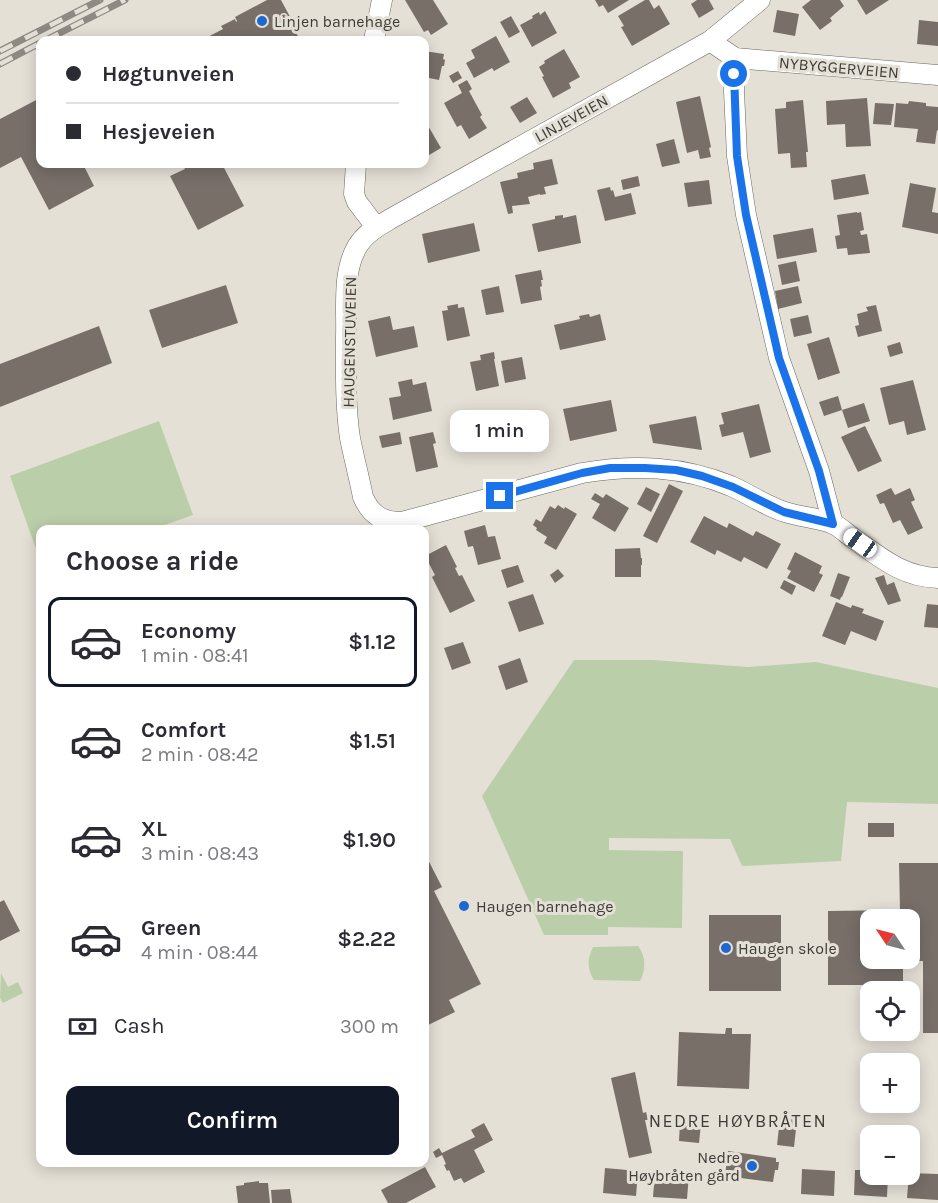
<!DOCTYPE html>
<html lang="en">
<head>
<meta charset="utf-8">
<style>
  body { margin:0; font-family:Karla,sans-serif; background:#f7f7f7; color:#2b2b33; height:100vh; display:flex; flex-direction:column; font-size:22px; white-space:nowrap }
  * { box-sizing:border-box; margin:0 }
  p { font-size:20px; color:#7c7c81 }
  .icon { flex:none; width:33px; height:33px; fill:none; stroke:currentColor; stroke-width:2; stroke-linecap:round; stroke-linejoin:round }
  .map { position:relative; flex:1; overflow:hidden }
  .panel { position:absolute; left:36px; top:525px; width:393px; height:642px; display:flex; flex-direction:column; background:#fff; border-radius:12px; box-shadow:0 3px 15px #0003 }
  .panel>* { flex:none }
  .banner { position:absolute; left:36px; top:36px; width:393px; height:132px; border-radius:12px; box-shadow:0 3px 15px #0003; display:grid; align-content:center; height:132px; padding:0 30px; background:#fff }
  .needle { width:39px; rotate:305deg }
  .fabs { position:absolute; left:860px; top:909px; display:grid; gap:12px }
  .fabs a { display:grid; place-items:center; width:60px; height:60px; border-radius:12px; background:#fff; box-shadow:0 3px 15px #0003; font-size:30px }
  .end { position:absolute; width:27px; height:27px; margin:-14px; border:8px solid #1a73e8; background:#fff; box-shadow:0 0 0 3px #fff }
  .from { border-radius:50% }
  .bubble { position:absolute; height:42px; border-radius:12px; background:#fff; box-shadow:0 3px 15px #0003; font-size:20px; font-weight:600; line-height:42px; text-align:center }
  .car { position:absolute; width:18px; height:36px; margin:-18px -9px; border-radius:8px; box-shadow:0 0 4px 2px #0007; background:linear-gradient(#fff 24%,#345 0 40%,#fff 0 76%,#345 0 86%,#fff 0) }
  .banner b { display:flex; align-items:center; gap:21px; height:57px; font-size:22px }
  .banner b+b { border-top:2px solid #e1e1e2 }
  .banner i { width:15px; height:15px; background:#2b2b33 }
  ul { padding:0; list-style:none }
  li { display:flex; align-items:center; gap:18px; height:90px; margin:0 12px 9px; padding:0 18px; border:3px solid transparent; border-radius:12px }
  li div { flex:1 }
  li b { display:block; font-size:22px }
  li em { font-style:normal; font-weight:600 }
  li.current { border-color:#111827 }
  li>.icon { width:54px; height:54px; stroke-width:1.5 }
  h2 { padding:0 30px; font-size:27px; line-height:72px }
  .pay { display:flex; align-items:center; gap:15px; height:66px; padding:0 30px; font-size:22px }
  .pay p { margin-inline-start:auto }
  .button { display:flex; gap:12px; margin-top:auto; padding:12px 30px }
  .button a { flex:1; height:69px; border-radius:12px; background:#111827; color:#fff; font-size:24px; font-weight:600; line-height:69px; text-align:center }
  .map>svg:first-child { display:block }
  .green { fill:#bbceaa }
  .building { fill:#786f69; fill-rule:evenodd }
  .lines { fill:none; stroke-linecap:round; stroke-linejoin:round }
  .street-casing { stroke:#6a665e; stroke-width:21 }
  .street { stroke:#fff; stroke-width:20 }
  .rail-casing { stroke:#8d8983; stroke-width:7 }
  .rail { stroke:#e5e0d6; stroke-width:4.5; stroke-dasharray:14; stroke-linecap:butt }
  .route { stroke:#1a73e8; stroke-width:8 }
  .poi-dot { fill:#1b68d2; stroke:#e5e0d6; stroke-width:2 }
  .labels { text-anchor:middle; stroke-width:6; stroke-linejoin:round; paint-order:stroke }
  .poi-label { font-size:16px; fill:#3e3c38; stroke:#e5e0d6; text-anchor:start }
  .street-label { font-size:16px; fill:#3e3c38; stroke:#e5e0d6 }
  .neighbourhood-label { font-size:18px; letter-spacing:1.5px; fill:#3e3c38; stroke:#e5e0d6 }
</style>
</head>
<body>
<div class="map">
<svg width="938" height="1203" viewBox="0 0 938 1203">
  <rect width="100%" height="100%" fill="#e5e0d6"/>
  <g class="green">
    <path d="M159,421L193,515L153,529L40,530V560L10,476Z"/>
    <path d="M574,660H653L748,667L816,662L938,688V804L847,802L841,861L742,866L730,839L609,838V850L683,851L682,928L608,927V935H544L482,796Z"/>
    <path d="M638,946C646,956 646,970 640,981L594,980C587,969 587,959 593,947Z"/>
    <path d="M1,973L8,987L18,982L23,993L3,1003L0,998Z"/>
  </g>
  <g class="building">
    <path d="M267,0H281L295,26L293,27L300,40H265L264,39L262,40H202L223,29L221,26L235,19L236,22L237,21L235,17Z"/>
    <path d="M405,0H433L448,24L431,35L428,30L424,32Z"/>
    <path d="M595,0H629L608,13L603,5L599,7Z"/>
    <path d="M645,0H649L654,9L659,5L670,24L632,46L621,27L624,26L618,16Z"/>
    <path d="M697,0H709L714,9L699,18L691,4Z"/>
    <path d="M811,0H840L844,6L830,18L832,21L820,30L802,7Z"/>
    <path d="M857,0H889L866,15Z"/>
    <path d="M777,10L799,14L795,36L773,32Z"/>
    <path d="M545,11L557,33L532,47L520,25L533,18L532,16L539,12L540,15Z"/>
    <path d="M511,16L520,32L509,38L500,22Z"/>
    <path d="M919,20L938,22V46L917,44Z"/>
    <path d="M496,36L510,62L494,71L492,68L474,78L466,63L475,58L471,50Z"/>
    <path d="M564,49L580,77L569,83L571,88L553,98L542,77L544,76L539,67L545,63L544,61Z"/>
    <path d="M424,51L444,54L443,59L445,60L444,66H442L439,80L424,77Z"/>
    <path d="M458,71L462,78L453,83L449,76Z"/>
    <path d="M467,80L472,89L469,91L482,115L480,117L487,128L469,139L461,125L457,127L444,103L462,93L458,85Z"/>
    <path d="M700,96L711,147L709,148L711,157L700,159L698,150L687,153L676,102Z"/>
    <path d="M527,97L537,113L520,123L510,107Z"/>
    <path d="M40,98V164H83L94,186L49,210L21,157L0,168V119Z"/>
    <path d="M867,98L871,146L846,147L845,124L827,125L826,101Z"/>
    <path d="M803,100L808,152H806L807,167L791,168L790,153L778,154L775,109L786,108V102Z"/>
    <path d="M909,101L926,103V106L938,107V131L937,130L935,144L916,142L918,129L894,127L896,103L908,104Z"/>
    <path d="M875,103L894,104L891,125L873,124Z"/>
    <path d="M427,124L441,148L424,158V125Z"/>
    <path d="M674,139L680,163L662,167L656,144Z"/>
    <path d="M552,159L558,184L544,187L546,194L540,195V194L528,197L530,204L512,206L513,213L508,214L500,182L518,178L517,173L534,169L533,163Z"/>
    <path d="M188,164H222L244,206L198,230L170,176L185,169L183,166Z"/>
    <path d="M865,174L869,194L834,200L831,180Z"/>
    <path d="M638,176L640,186L623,190L621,180Z"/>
    <path d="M709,180L712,204L688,207L684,183Z"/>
    <path d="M910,183L936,188L932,212L938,213V234L902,227Z"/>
    <path d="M610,187L611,191L613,190L615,197L631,193L636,214L605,221L597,190Z"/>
    <path d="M857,212V213L861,212L864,230L860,231L861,235L867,234L870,253L848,255L847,248L837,249L835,236L840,235L837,215Z"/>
    <path d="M563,215V218L576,215L581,243L538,252L532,224L555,219V216Z"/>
    <path d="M474,223L480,251L428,263L422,234Z"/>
    <path d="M813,228L817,252L777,259L773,235Z"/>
    <path d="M796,261L800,281L782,285L778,265Z"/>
    <path d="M541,270L543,280H541L542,286L540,287L542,300L521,304L515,275Z"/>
    <path d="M226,285L238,323L162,348L149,310Z"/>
    <path d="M499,286L504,312L486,315L481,290Z"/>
    <path d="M798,286L802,303L778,309L775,291Z"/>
    <path d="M458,304V308L464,307L470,336L447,341L442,311L448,310L447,306Z"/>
    <path d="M876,305L882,331L858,337L855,326L859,325L857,314L868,311L866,307Z"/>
    <path d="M589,314L590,317L600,314L606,340L560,350L554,325L580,319L579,316Z"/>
    <path d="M808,315L812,333L794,337L790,319Z"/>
    <path d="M390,316L393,330L414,326L418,347L376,357L368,321Z"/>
    <path d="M99,326L112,363L0,407V364Z"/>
    <path d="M829,337L840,373L818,380L807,344Z"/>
    <path d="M900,342L903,353L890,357L887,346Z"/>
    <path d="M494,352L495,359H494L499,386L476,391L470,362L481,360L480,355Z"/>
    <path d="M522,357L526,379L505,383L501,361Z"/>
    <path d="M412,379L413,385L426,382L432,411L393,420L389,398L401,396L398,382Z"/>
    <path d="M913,380L926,430L907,435L904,421L889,425L880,388Z"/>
    <path d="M838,396L842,410L824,416L819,402Z"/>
    <path d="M611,400L617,431L570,441L563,409Z"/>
    <path d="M864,403L870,421L848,428L842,410Z"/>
    <path d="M759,404L771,452L750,458L743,432L722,437L719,425L724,424L721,413Z"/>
    <path d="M527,412L532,433L514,438L509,417Z"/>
    <path d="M696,416L702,450L653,443L649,425Z"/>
    <path d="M488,422L490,433L494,432L496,443H492V445L470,449L466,427Z"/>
    <path d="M865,426L882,461L858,472L841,437Z"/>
    <path d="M400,432L402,444L382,448L379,436Z"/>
    <path d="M433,432L436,443L433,444L438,467L416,472L409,437Z"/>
    <path d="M669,484L683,491L657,543L643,536Z"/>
    <path d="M646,487L660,494L651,512L637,504Z"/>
    <path d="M891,488L895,495L910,488L915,500L911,502L923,528L908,535L900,520L893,523L884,503L880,504L876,495Z"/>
    <path d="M595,493L603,498L606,494L629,508L615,532L592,518L600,504L591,499Z"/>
    <path d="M558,505L564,509L565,507L577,514L556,550L544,543L547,537L536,530L537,528L533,525L536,519L541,522L550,506L555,509Z"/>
    <path d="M704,516L727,528L729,523L753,536L756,531L781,544L767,569L744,557L741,562L717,550L715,555L690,542Z"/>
    <path d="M485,525L488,537L495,536L501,559L478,565L473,546L468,547L464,531Z"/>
    <path d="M446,545L457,567L455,568L459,576L462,575L475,601L450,613L432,577L435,575L425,556Z"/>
    <path d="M640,548L641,558H642V565H641V577H615V549Z"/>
    <path d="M795,552L822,566L819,573L823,575L814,592L787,578L791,571L787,569Z"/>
    <path d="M518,565L524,582L507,588L501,570Z"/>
    <path d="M558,569L564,576L555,583L550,575Z"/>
    <path d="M838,573L850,577L842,597H841L840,600L830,596Z"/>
    <path d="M884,575L887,585L894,582L901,601L888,605L875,578Z"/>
    <path d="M784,580L796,586L792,595L780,588Z"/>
    <path d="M533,594L544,624L519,632L508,602Z"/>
    <path d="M836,602L851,608L852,605L864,609L862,613L884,621L876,641L851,631L845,645L822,636Z"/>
    <path d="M927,604L938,605V628L924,627Z"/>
    <path d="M463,642L471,663L452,670L444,648Z"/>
    <path d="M520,658L528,682L506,690L498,666Z"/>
    <rect x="868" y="823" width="26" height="14"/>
    <path d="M424,852L442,887L434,891L481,984L449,1000L455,1012L424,1027V1011L427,1010L424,1006Z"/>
    <path d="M899,863H938V1033H923V961H903V985H828V911L900,910ZM870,920H909V958H870Z"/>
    <path d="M4,900L20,931L0,941V902Z"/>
    <rect x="709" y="915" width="72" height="76"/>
    <path d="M726,1028H732V1034H751L749,1089L677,1086L679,1032L725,1034Z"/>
    <path d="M635,1072L643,1113L646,1112L648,1120H645L652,1153L629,1158L611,1078Z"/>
    <path d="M780,1118L797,1120L794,1147L777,1145Z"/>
    <path d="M680,1122L701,1124L699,1143L679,1141Z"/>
    <path d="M484,1123L493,1140L474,1150L485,1172L464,1183L461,1178L454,1181L449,1170L447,1171L444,1165L446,1164L442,1155L436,1158L433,1152L439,1148L442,1153L475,1137L471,1130Z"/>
    <path d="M728,1151L776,1158V1162H779L778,1170H775L773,1182L725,1176Z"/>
    <path d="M425,1167L436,1187L406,1203H388L381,1190Z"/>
    <path d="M605,1168L638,1171L636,1196L603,1193Z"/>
    <path d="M802,1169L835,1171L834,1196L801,1194Z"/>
    <path d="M855,1170H870V1174H888L887,1197L854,1195Z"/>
    <path d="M655,1172L689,1174L687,1199L653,1197Z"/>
    <path d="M909,1173L938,1174V1200L907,1198Z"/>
    <path d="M259,1181V1183H268L270,1203H238L236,1186L244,1185V1183Z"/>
    <path d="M290,1189L292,1203H272L271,1190Z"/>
  </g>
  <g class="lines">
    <g class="street-casing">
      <g id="street">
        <path d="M760,0L710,41L392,218C379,226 365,233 357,247C342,273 347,308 346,337C346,370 345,405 350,438C354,458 359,477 363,497C371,515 382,522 402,522L582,473C634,464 682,466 731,486C749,494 766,506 785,512C800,517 820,518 834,524C841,528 847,534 853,538C880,557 902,577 938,578"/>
        <path d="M374,40L382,0"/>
        <path d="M710,41L735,58L938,75"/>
        <path d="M735,58L734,91L737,156L746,215L779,358L819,471L833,524"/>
        <path d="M356,164L354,194L357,202L376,227"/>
      </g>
    </g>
    <use href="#street" class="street"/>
    <g class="rail-casing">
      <g id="rail">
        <path d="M46,40L125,0"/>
        <path d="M0,51L100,0"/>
        <path d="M0,64L40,43"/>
      </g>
    </g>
    <use href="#rail" class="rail"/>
  </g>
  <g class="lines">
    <path class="route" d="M500,496L582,473L610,468H645L676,470L702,476L733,487L784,512L833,524L819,471L779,358L746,215L737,156L734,74"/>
  </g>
  <g class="poi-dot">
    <circle cx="262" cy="21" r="6"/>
    <circle cx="464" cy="906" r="6"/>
    <circle cx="726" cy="948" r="6"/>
    <circle cx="752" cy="1166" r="6"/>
  </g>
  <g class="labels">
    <g class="poi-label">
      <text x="274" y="27">Linjen barnehage</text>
      <text x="476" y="912">Haugen barnehage</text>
      <text x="738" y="954">Haugen skole</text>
      <text x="740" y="1163" text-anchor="end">Nedre<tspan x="740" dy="18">Høybråten gård</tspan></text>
    </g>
    <g class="street-label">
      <text transform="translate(839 67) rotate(5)" y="6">NYBYGGERVEIEN</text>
      <text transform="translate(571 118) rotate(-29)" y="6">LINJEVEIEN</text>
      <text transform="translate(349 342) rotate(-89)" y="6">HAUGENSTUVEIEN</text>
    </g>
    <g class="neighbourhood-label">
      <text x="738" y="1127">NEDRE HØYBRÅTEN</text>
    </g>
  </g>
</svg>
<div class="fabs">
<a><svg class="needle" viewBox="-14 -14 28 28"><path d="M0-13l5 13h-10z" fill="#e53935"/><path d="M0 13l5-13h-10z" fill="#7c7c81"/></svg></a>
<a><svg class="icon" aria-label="locate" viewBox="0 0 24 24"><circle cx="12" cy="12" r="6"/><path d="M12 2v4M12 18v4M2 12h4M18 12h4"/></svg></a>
<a>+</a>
<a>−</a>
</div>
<i class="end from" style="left:734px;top:74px"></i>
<i class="end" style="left:500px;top:496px"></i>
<div class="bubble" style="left:450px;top:410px;width:99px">1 min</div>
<i class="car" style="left:860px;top:543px;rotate:305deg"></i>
<div class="banner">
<b><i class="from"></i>Høgtunveien</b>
<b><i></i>Hesjeveien</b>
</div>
<section class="panel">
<h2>Choose a ride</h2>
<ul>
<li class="current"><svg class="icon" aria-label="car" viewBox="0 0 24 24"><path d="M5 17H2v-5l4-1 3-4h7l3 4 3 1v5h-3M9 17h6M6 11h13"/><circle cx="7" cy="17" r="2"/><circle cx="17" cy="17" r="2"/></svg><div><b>Economy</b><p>1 min · 08:41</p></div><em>$1.12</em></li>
<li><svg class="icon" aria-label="car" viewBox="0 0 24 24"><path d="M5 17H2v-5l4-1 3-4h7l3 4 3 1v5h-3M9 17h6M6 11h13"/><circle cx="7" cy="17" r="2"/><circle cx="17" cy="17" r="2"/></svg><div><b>Comfort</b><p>2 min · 08:42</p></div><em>$1.51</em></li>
<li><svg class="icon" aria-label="car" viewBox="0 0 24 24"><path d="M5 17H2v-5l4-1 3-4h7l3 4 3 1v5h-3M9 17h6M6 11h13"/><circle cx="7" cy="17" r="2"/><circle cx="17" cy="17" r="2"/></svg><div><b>XL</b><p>3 min · 08:43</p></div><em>$1.90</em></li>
<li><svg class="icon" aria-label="car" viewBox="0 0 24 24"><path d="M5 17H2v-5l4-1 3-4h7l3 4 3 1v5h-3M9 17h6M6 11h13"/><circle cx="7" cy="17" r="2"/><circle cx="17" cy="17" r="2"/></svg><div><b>Green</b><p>4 min · 08:44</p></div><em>$2.22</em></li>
</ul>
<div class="pay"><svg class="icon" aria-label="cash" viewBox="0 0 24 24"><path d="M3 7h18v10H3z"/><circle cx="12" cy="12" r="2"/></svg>Cash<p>300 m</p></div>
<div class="button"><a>Confirm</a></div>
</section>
</div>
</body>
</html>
